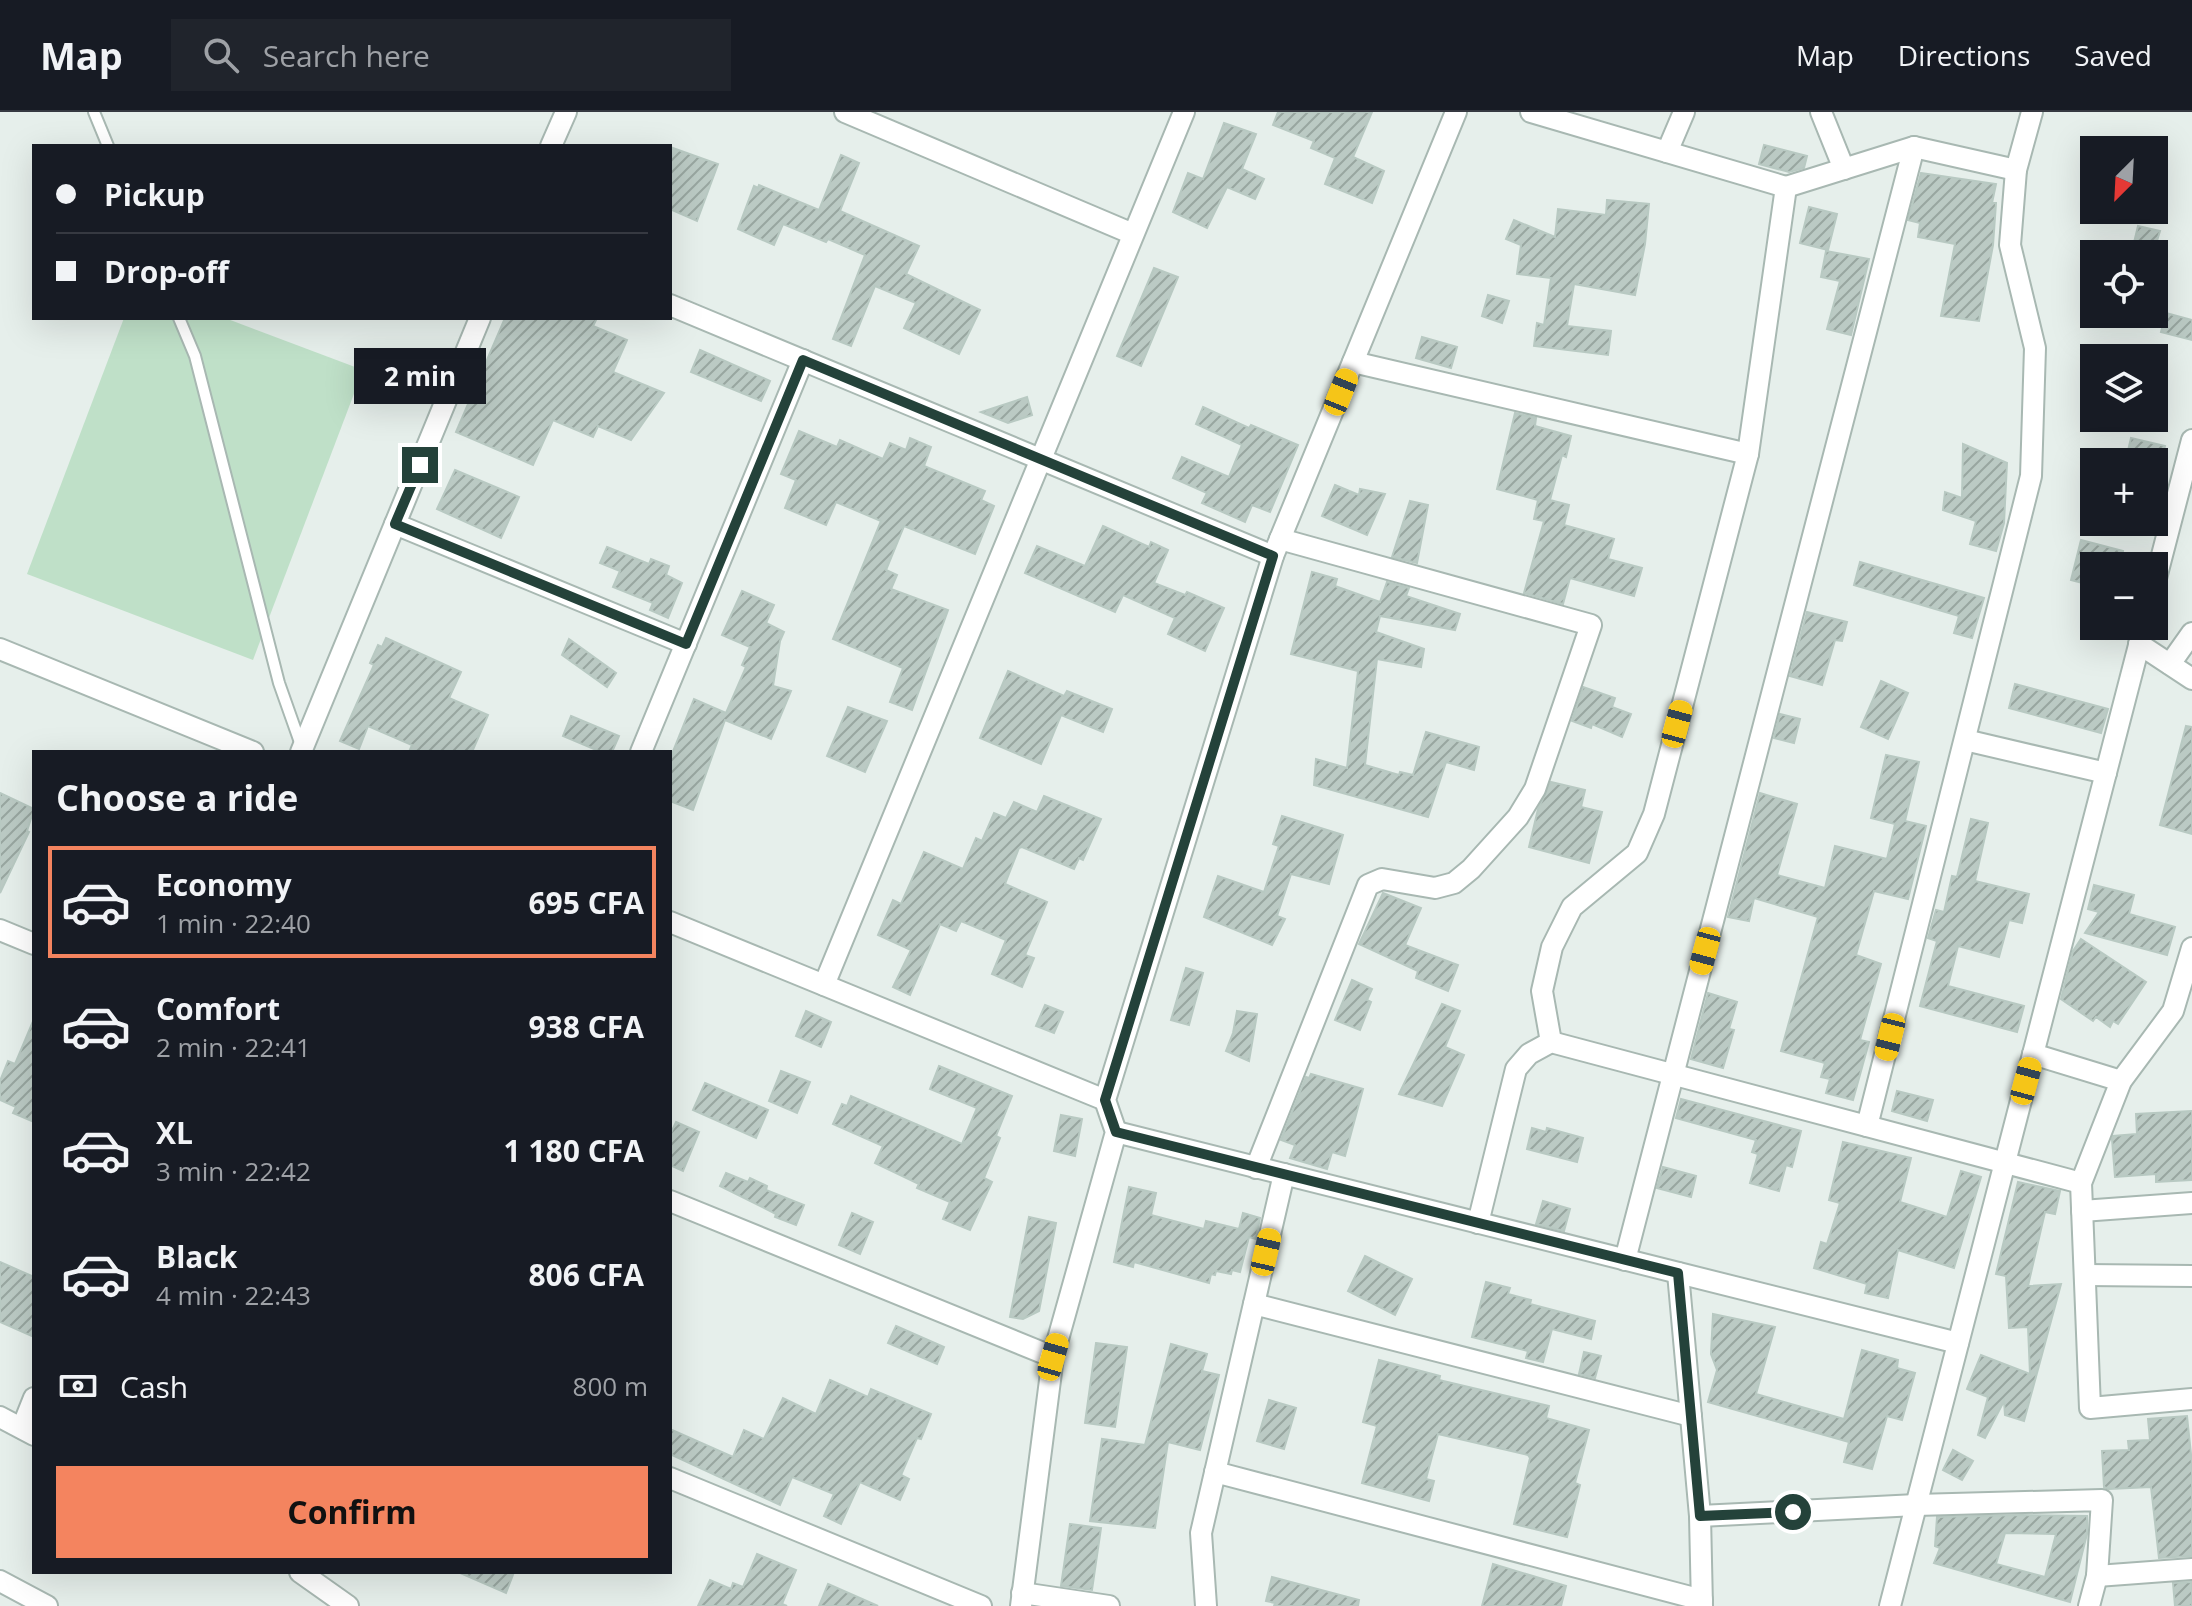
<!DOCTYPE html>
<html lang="en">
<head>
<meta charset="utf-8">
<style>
  body { margin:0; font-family:"Open Sans",sans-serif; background:#20242c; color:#f1f3f6; height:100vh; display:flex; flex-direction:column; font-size:30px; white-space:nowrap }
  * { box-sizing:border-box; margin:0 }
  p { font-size:26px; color:#9ea1a6 }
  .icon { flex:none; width:44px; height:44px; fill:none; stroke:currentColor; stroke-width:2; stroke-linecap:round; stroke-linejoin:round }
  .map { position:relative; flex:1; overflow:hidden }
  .drawer { position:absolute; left:32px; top:638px; width:640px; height:824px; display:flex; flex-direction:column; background:#171b24; border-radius:0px; box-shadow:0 8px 32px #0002 }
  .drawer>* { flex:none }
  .guide { position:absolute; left:32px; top:32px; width:640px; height:176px; border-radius:0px; box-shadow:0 8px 32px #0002; display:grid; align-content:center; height:176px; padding:0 24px; background:#171b24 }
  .needle { width:52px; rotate:204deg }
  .tools { position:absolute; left:2080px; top:24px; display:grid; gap:16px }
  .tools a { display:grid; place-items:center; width:88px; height:88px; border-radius:0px; background:#171b24; box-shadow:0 8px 32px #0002; font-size:40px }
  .end { position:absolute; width:36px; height:36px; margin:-18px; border:10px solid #24423a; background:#fff; box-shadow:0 0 0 4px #fff }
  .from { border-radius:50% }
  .bubble { position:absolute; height:56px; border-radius:0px; background:#171b24; box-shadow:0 8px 32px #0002; font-size:26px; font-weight:700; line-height:56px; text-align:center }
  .car { position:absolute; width:24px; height:48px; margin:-24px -12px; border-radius:10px; box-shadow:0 0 6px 2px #0007; background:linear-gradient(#f5c518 24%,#345 0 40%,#f5c518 0 76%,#345 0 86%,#f5c518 0) }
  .guide b { display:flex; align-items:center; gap:28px; height:76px; font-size:30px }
  .guide b+b { border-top:2px solid #363941 }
  .guide i { width:20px; height:20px; background:#f1f3f6 }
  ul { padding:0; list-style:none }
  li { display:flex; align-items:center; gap:24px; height:112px; margin:0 16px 12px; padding:0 8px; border:4px solid transparent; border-radius:0px }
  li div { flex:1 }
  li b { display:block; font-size:30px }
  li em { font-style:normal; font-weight:700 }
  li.current { border-color:#f4845f }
  li>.icon { width:72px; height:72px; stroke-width:1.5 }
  h2 { padding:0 24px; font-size:36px; line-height:96px }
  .pay { display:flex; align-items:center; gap:20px; height:88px; padding:0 24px; font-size:30px }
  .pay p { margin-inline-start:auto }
  .cta { display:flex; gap:16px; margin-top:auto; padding:16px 24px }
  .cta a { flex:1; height:92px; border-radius:0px; background:#f4845f; color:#111; font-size:32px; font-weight:700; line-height:92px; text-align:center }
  header { display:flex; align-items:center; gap:48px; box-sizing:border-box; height:112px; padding:0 40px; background:#171b24; border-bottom:2px solid #363941 }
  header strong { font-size:38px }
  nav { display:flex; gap:44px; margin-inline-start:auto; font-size:28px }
  .search { width:560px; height:72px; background:#20242c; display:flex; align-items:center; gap:20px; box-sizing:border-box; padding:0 28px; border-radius:0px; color:#9ea1a6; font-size:30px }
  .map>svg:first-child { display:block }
  .pitch { fill:#bfe0c8 }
  .building { fill:url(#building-hatch); stroke:#b8c9c2; stroke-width:2; fill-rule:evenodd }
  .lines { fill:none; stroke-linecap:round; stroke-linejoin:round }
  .service-casing { stroke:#a8b8b2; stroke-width:14 }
  .minor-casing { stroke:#a8b8b2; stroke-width:24 }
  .service { stroke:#fff; stroke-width:10 }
  .minor { stroke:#fff; stroke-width:20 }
  .route { stroke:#24423a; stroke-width:10 }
</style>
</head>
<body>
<header>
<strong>Map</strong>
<div class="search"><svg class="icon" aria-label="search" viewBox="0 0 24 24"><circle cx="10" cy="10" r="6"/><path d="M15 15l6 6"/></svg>Search here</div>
<nav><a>Map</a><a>Directions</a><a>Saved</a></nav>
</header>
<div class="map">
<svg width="2192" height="1494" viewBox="0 0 2192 1494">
  <defs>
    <pattern id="building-hatch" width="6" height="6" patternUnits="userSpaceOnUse" patternTransform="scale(2)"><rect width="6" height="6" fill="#bbcac4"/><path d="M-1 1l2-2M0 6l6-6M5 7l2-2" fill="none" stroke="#98a6a0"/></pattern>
  </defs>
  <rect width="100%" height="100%" fill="#e6efeb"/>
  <path class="pitch" d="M124,206H225L363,258L253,548L27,462Z"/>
  <g class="building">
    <path d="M1278,0H1372L1353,45L1384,59L1372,91L1325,72L1335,46L1311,36L1314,29L1273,13Z"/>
    <path d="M1224,11L1256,22L1242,57L1264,67L1255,87L1227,75L1207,116L1173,100L1188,61L1203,67Z"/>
    <path d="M1764,33L1807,44L1804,56L1789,60L1759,52Z"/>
    <path d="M670,35L718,52L697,109L670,97Z"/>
    <path d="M841,43L859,51L840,99L919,134L906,162L980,198L959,242L904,216L916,191L875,174L851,234L833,227L865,143L828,127L826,130L783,112L774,133L738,117L754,74L758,76L759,73L819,98Z"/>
    <path d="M1921,61L1996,72L1992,91H1996L1993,133L1979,209L1941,204L1955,132L1918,125L1920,111L1908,108Z"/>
    <path d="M1607,88L1649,92L1645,132L1635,183L1574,172L1567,214L1611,219L1608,243L1534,234L1537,211L1544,213L1551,166L1517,162L1521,133L1506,127L1514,108L1555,125L1558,97L1606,103Z"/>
    <path d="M1809,95L1837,102L1828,138L1800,131Z"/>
    <path d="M2138,114L2160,119L2153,142L2132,139Z"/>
    <path d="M1826,139L1869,147L1851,223L1827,217L1840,169L1821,165Z"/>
    <path d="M1154,156L1178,165L1141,254L1117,244Z"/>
    <path d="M1488,183L1509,189L1502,211L1482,204Z"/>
    <path d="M2166,201L2192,208V228L2161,220Z"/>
    <path d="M505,206H597L593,214L627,228L613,260L664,281L631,328L598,314L593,325L553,308L533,353L456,320Z"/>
    <path d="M1422,225L1457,235L1451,256L1416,246Z"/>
    <path d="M700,238L770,269L761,289L691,260Z"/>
    <path d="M1027,285L1032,303L1008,311L981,300Z"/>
    <path d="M1203,295L1249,316L1251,313L1298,333L1270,400L1252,393L1245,410L1202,391L1207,381L1173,366L1182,345L1229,365L1242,333L1196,312Z"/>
    <path d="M1515,301L1536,306L1535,314L1571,324L1566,345L1562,343L1550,388L1569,393L1564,413L1614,427L1608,447L1642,456L1634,484L1570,466L1563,492L1524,481L1544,409L1534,407L1538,388L1497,377Z"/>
    <path d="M799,319L837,335L840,328L883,347L890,331L906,338L910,326L931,335L924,354L985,379L981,388L994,394L975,442L904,414L886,458L897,463L891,477L948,498L912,598L890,590L903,556L833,527L881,409L836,390L826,413L785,396L796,368L781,362Z"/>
    <path d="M2131,326L2165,334L2161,350L2126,347Z"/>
    <path d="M1963,332L2007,351L2004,411L1996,439L1970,432L1976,409L1943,398L1945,380L1962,386Z"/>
    <path d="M455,358L519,385L501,426L437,397Z"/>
    <path d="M1335,373L1359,383L1360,377L1385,382L1367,423L1322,404Z"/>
    <path d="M1410,389L1428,393L1417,451L1392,445Z"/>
    <path d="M1103,414L1149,435L1151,430L1168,438L1154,471L1185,483L1187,480L1224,496L1205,539L1168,522L1175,506L1123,483L1115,500L1025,461L1037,434L1085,454Z"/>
    <path d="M2081,428L2123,439L2120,454H2094V474L2071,468Z"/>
    <path d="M607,435L649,452L651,447L669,454L666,463L682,471L668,506L650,498L653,491L613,475L620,459L600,451Z"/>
    <path d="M1860,450L1984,486L1972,526L1954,521L1959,504L1854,473Z"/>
    <path d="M1312,460L1337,467L1335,474L1380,490L1387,470L1409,476L1406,484L1460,502L1455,518L1380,504L1376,520L1424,537L1421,555L1377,547L1365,653L1399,663L1400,660L1413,663L1426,620L1479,635L1474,658L1446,650L1428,705L1314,673L1316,647L1347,656L1358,559L1291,542Z"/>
    <path d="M742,479L774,493L766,511L784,520L780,529L773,574L791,579L771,627L725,608L693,698L670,689V647L694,587L726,601L746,555L742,553L750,535L722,523Z"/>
    <path d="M1807,500L1847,510L1842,529L1835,528L1822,573L1790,564Z"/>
    <path d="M386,526L461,560L449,586L488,603L472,640H409L412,633L368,614L359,637L340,629L374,553L370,551L378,533L382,535Z"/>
    <path d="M569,527L616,561L607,575L562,543Z"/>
    <path d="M1008,559L1064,584L1067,579L1112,597L1103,620L1061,603L1041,652L980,626Z"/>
    <path d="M1881,569L1908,581L1888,627L1861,615Z"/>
    <path d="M2015,572L2108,597L2101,621L2009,596Z"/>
    <path d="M1583,575L1615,586L1612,595L1631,602L1622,625L1592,612L1591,616L1572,609Z"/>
    <path d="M848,595L887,609L865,660L827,644Z"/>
    <path d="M1780,602L1800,607L1794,631L1774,626Z"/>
    <path d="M571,604L619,624L612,640H601L563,624Z"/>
    <path d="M2186,614L2192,615V722L2160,713Z"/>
    <path d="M1886,643L1919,650L1905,709L1926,714L1908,787L1874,779L1856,843L1881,852L1860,928L1869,930L1853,988L1826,981L1830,967L1821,965L1825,951L1781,939L1818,805L1754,786L1749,809L1728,805L1760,681L1797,692L1777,763L1825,776L1835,734L1887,747L1895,712L1871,706Z"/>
    <path d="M1551,670L1585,678L1581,695L1602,700L1589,751L1529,735L1538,697Z"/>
    <path d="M0,681L34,697L27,719L29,720L0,781Z"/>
    <path d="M1044,684L1101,707L1083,748L1079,746L1074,757L1022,735L1019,736L1005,772L1047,790L1025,843L1034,846L1022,875L992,862L1006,828L961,809L956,819L940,812L910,883L893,875L911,838L878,823L893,788L901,792L924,740L963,757L976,726L982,729L994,701L1006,706L1014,690L1037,700Z"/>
    <path d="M1282,704L1343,723L1329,772L1291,762L1277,804L1285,807L1272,833L1204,805L1218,764L1264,780L1279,734L1273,732Z"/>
    <path d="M1971,707L1988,711L1975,769L2029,782L2022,811L2009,808L1999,845L1958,834L1948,874L2024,894L2017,920L1920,894L1937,829L1928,826L1936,798L1944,800L1952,764L1957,765Z"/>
    <path d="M2094,773L2134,783L2129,802L2175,815L2167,843L2085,821L2099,800L2088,797Z"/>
    <path d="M1383,781L1421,796L1405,833L1458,853L1448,879L1416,866L1418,859L1359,832Z"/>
    <path d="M2081,827L2146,870L2118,912L2113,909L2110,915L2096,905L2093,909L2061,887L2073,839Z"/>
    <path d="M1186,856L1203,861L1189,913L1171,908Z"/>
    <path d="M1352,868L1372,877L1367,888L1371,890L1360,918L1335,908Z"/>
    <path d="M1708,881L1737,890L1729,917L1734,918L1723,956L1691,947Z"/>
    <path d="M1442,892L1460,899L1445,935L1464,943L1442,994L1399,982Z"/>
    <path d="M1045,893L1063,900L1054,921L1036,914Z"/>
    <path d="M806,899L831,910L821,935L796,924Z"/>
    <path d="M1237,899L1257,902L1249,949L1226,939L1233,921Z"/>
    <path d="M34,907V1010L13,1001L16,995L0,988V969L8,949L15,952Z"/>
    <path d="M939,954L1012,984L996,1024L1000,1026L984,1066L992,1070L970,1118L943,1107L950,1090L917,1076L919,1072L875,1051L883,1034L833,1012L842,992L847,994L851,984L962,1032L977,996L930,977Z"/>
    <path d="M781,959L810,970L797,1001L769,989Z"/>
    <path d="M1311,962L1363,977L1345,1044L1332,1040L1327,1057L1290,1046L1295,1033L1281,1028L1306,965L1309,966Z"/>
    <path d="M705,971L768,998L756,1026L693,998Z"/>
    <path d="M1897,979L1933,988L1927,1009L1892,999Z"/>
    <path d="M1681,987L1801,1019L1792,1055L1786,1053L1779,1079L1750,1071L1758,1042L1752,1040L1756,1028L1676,1006Z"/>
    <path d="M2192,999V1068L2156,1070V1062L2115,1065L2112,1027L2113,1024L2137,1022L2136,1002Z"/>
    <path d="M1061,1003L1082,1007L1075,1044L1054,1039Z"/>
    <path d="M676,1010L699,1020L683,1059L670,1053V1023Z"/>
    <path d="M1532,1016L1546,1020L1547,1016L1583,1026L1577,1050L1527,1037Z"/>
    <path d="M1843,1030L1911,1046L1900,1090L1947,1105L1961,1059L1981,1065L1954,1156L1898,1138L1888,1186L1865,1181L1867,1172L1814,1156L1821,1130L1827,1132L1840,1091L1829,1088Z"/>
    <path d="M1663,1055L1696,1064L1691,1085L1657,1076Z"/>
    <path d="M726,1061L748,1070L750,1066L767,1074L766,1078L804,1093L796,1113L775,1105L776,1102L720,1074Z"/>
    <path d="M2018,1070L2060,1079L2055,1102L2045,1100L2028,1174L2061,1172L2024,1309L2005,1303L2004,1289L1985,1326L1978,1323L1988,1285L1967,1277L1981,1243L2030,1262L2028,1215L2009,1216L2006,1164L1996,1162Z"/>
    <path d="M1129,1075L1156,1081L1151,1103L1204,1117L1206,1109L1239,1117L1243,1101L1260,1106L1256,1127L1249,1125L1240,1160L1232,1158L1231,1162L1216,1159L1215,1163L1211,1162L1209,1171L1134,1150L1133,1155L1114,1150Z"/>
    <path d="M1543,1089L1570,1097L1564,1119L1536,1112Z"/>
    <path d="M852,1101L873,1110L860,1142L839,1133Z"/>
    <path d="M1029,1105L1056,1111L1039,1199L1023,1207L1010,1205Z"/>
    <path d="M1365,1144L1412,1167L1395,1203L1348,1179Z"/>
    <path d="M0,1150L34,1165V1225L0,1210Z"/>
    <path d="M1486,1170L1510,1176L1508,1182L1531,1188L1530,1192L1595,1209L1591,1227L1552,1217L1543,1250L1526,1246L1528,1239L1472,1225Z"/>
    <path d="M1713,1202L1775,1215L1756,1282L1844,1307L1862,1238L1898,1248L1897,1256L1915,1261L1902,1308L1887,1304L1872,1357L1844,1350L1849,1330L1708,1290L1717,1258L1711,1242Z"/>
    <path d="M896,1214L944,1235L937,1252L888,1231Z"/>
    <path d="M1096,1231L1127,1235L1115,1315L1085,1311Z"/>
    <path d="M1171,1232L1207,1242L1202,1259L1219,1263L1200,1338L1168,1330L1155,1416L1090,1409L1102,1327L1145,1333Z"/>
    <path d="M1584,1240L1601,1244L1595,1266L1579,1262Z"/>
    <path d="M1379,1248L1440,1264L1439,1268L1549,1294L1546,1306L1589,1318L1575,1371L1580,1373L1567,1425L1514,1412L1530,1346L1528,1343L1438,1322L1426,1367L1434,1369L1429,1389L1362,1371L1377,1314L1363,1310Z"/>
    <path d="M830,1268L868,1285L871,1277L931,1302L921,1327L917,1326L901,1363L909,1367L900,1388L860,1370L841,1412L824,1404L834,1382L792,1365L780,1393L670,1342V1317L733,1345L744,1318L764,1327L783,1286L816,1302Z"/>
    <path d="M1269,1288L1296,1296L1284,1337L1257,1329Z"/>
    <path d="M2187,1304L2192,1352V1444L2159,1446L2151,1375L2109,1377L2104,1375L2102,1339L2129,1338L2128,1329L2150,1328L2148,1307Z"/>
    <path d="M1953,1338L1973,1349L1962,1368L1943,1358Z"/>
    <path d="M2022,1403L2087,1404V1422L2070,1490L1934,1451L1940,1436L1935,1434L1937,1405ZM2005,1421L2056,1422L2045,1465L1996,1452Z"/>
    <path d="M1070,1412L1101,1416L1092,1478L1061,1474Z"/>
    <path d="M757,1442L796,1458L782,1492L787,1494H698L710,1468L731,1477L733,1471L743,1475Z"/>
    <path d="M1493,1452L1566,1474L1561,1494H1482Z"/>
    <path d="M458,1460H514L506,1481Z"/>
    <path d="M1272,1465L1359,1488L1358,1494H1274L1275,1491L1266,1489Z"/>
    <path d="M2192,1470V1494H2175L2173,1471Z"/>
    <path d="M828,1472L878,1494H819Z"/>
  </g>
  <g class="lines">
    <g class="service-casing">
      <g id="service">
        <path d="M94,0L108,34"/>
        <path d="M179,206L195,244L279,571L302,636"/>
      </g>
    </g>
    <g class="minor-casing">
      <g id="minor">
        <path d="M845,0L1133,122"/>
        <path d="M1531,0L1786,75"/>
        <path d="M1821,0L1844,57"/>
        <path d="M551,34L566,0"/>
        <path d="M1667,40L1684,0"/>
        <path d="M670,193L1273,444"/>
        <path d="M1353,250L1748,342"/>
        <path d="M395,412L686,532"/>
        <path d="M2154,474L2192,328"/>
        <path d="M2139,532L2192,567"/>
        <path d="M0,537L253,640"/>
        <path d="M2170,552L2192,521"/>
        <path d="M1965,628L2106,661"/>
        <path d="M301,640L480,206"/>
        <path d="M641,640L803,248"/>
        <path d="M670,810L1105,988"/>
        <path d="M0,818L34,832"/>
        <path d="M2192,836L2173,899L2121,969L2081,1071L2090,1296L2192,1287"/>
        <path d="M824,873L1184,0"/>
        <path d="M1551,930L1542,879L1552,835L1572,795L1637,741L1654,702L1748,342L1786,75L1914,35L2016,58"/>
        <path d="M2033,942L2121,969"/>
        <path d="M1867,1014L2031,364L2035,236L2010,133L2016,58L2032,0"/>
        <path d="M1116,1020L1958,1231"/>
        <path d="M1256,1056L1368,773L1382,767L1435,776L1454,771L1471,757L1518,705L1535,677L1591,513L1280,427"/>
        <path d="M670,1089L1053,1245"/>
        <path d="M2082,1099L2192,1091"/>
        <path d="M1478,1111L1516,957L1529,942L1551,930L2081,1071"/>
        <path d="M1625,1148L1914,35"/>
        <path d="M1678,1161L1700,1404L1702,1494"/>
        <path d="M2085,1163L2192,1164"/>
        <path d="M1254,1192L1691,1304"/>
        <path d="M0,1305L34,1323"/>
        <path d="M22,1316L34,1286"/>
        <path d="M1215,1360L1702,1488"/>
        <path d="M670,1366L981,1494"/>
        <path d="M1700,1404L1916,1393L2102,1388L2097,1464L2089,1494"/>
        <path d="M300,1460L348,1494"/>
        <path d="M2097,1464L2192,1457"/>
        <path d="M0,1469L47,1494"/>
        <path d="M1022,1481L1109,1494"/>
        <path d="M1021,1494L1053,1245L1116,1020L1105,988L1273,444L1456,0"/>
        <path d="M1206,1494L1201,1421L1284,1062"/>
        <path d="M1890,1494L2144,514"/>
      </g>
    </g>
    <use href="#service" class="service"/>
    <use href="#minor" class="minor"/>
  </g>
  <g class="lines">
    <path class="route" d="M420,353L395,412L686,532L803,248L1273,444L1105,988L1116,1020L1678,1161L1700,1404L1793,1400"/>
  </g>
</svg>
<div class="tools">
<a><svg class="needle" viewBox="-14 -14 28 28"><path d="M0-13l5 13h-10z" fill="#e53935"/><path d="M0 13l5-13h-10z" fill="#9ea1a6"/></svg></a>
<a><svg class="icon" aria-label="locate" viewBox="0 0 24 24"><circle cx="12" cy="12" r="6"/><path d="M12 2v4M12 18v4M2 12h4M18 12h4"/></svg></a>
<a><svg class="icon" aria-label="layers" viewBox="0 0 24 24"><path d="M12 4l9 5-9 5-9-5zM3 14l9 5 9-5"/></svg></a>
<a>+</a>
<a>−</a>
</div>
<i class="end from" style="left:1793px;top:1400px"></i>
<i class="end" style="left:420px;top:353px"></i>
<div class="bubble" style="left:354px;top:236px;width:132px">2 min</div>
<i class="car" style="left:1341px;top:280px;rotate:22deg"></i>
<i class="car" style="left:1677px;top:612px;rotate:15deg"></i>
<i class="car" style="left:1705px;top:839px;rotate:195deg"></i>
<i class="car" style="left:1890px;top:925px;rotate:194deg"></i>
<i class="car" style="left:2026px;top:969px;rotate:15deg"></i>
<i class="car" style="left:1266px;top:1140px;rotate:13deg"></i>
<i class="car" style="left:1053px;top:1245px;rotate:16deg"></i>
<div class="guide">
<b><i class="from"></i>Pickup</b>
<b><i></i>Drop-off</b>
</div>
<section class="drawer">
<h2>Choose a ride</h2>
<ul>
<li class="current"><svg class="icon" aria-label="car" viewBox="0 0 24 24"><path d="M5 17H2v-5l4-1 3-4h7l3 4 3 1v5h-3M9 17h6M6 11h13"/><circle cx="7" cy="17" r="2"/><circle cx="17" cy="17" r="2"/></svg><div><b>Economy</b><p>1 min · 22:40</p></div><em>695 CFA</em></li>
<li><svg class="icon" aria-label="car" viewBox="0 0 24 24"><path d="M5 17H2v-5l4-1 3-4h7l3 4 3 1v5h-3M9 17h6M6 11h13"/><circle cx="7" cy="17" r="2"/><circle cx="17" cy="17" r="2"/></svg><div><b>Comfort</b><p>2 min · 22:41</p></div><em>938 CFA</em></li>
<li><svg class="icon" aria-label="car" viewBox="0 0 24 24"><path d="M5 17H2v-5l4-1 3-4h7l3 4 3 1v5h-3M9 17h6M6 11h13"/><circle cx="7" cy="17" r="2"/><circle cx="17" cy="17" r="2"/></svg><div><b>XL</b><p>3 min · 22:42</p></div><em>1 180 CFA</em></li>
<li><svg class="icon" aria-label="car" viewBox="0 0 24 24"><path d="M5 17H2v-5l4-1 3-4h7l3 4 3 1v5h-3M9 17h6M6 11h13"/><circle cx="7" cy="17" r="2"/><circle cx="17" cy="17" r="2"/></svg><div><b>Black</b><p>4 min · 22:43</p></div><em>806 CFA</em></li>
</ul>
<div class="pay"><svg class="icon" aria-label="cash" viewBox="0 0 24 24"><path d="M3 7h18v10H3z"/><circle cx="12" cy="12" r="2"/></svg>Cash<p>800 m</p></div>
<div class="cta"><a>Confirm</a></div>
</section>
</div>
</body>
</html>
